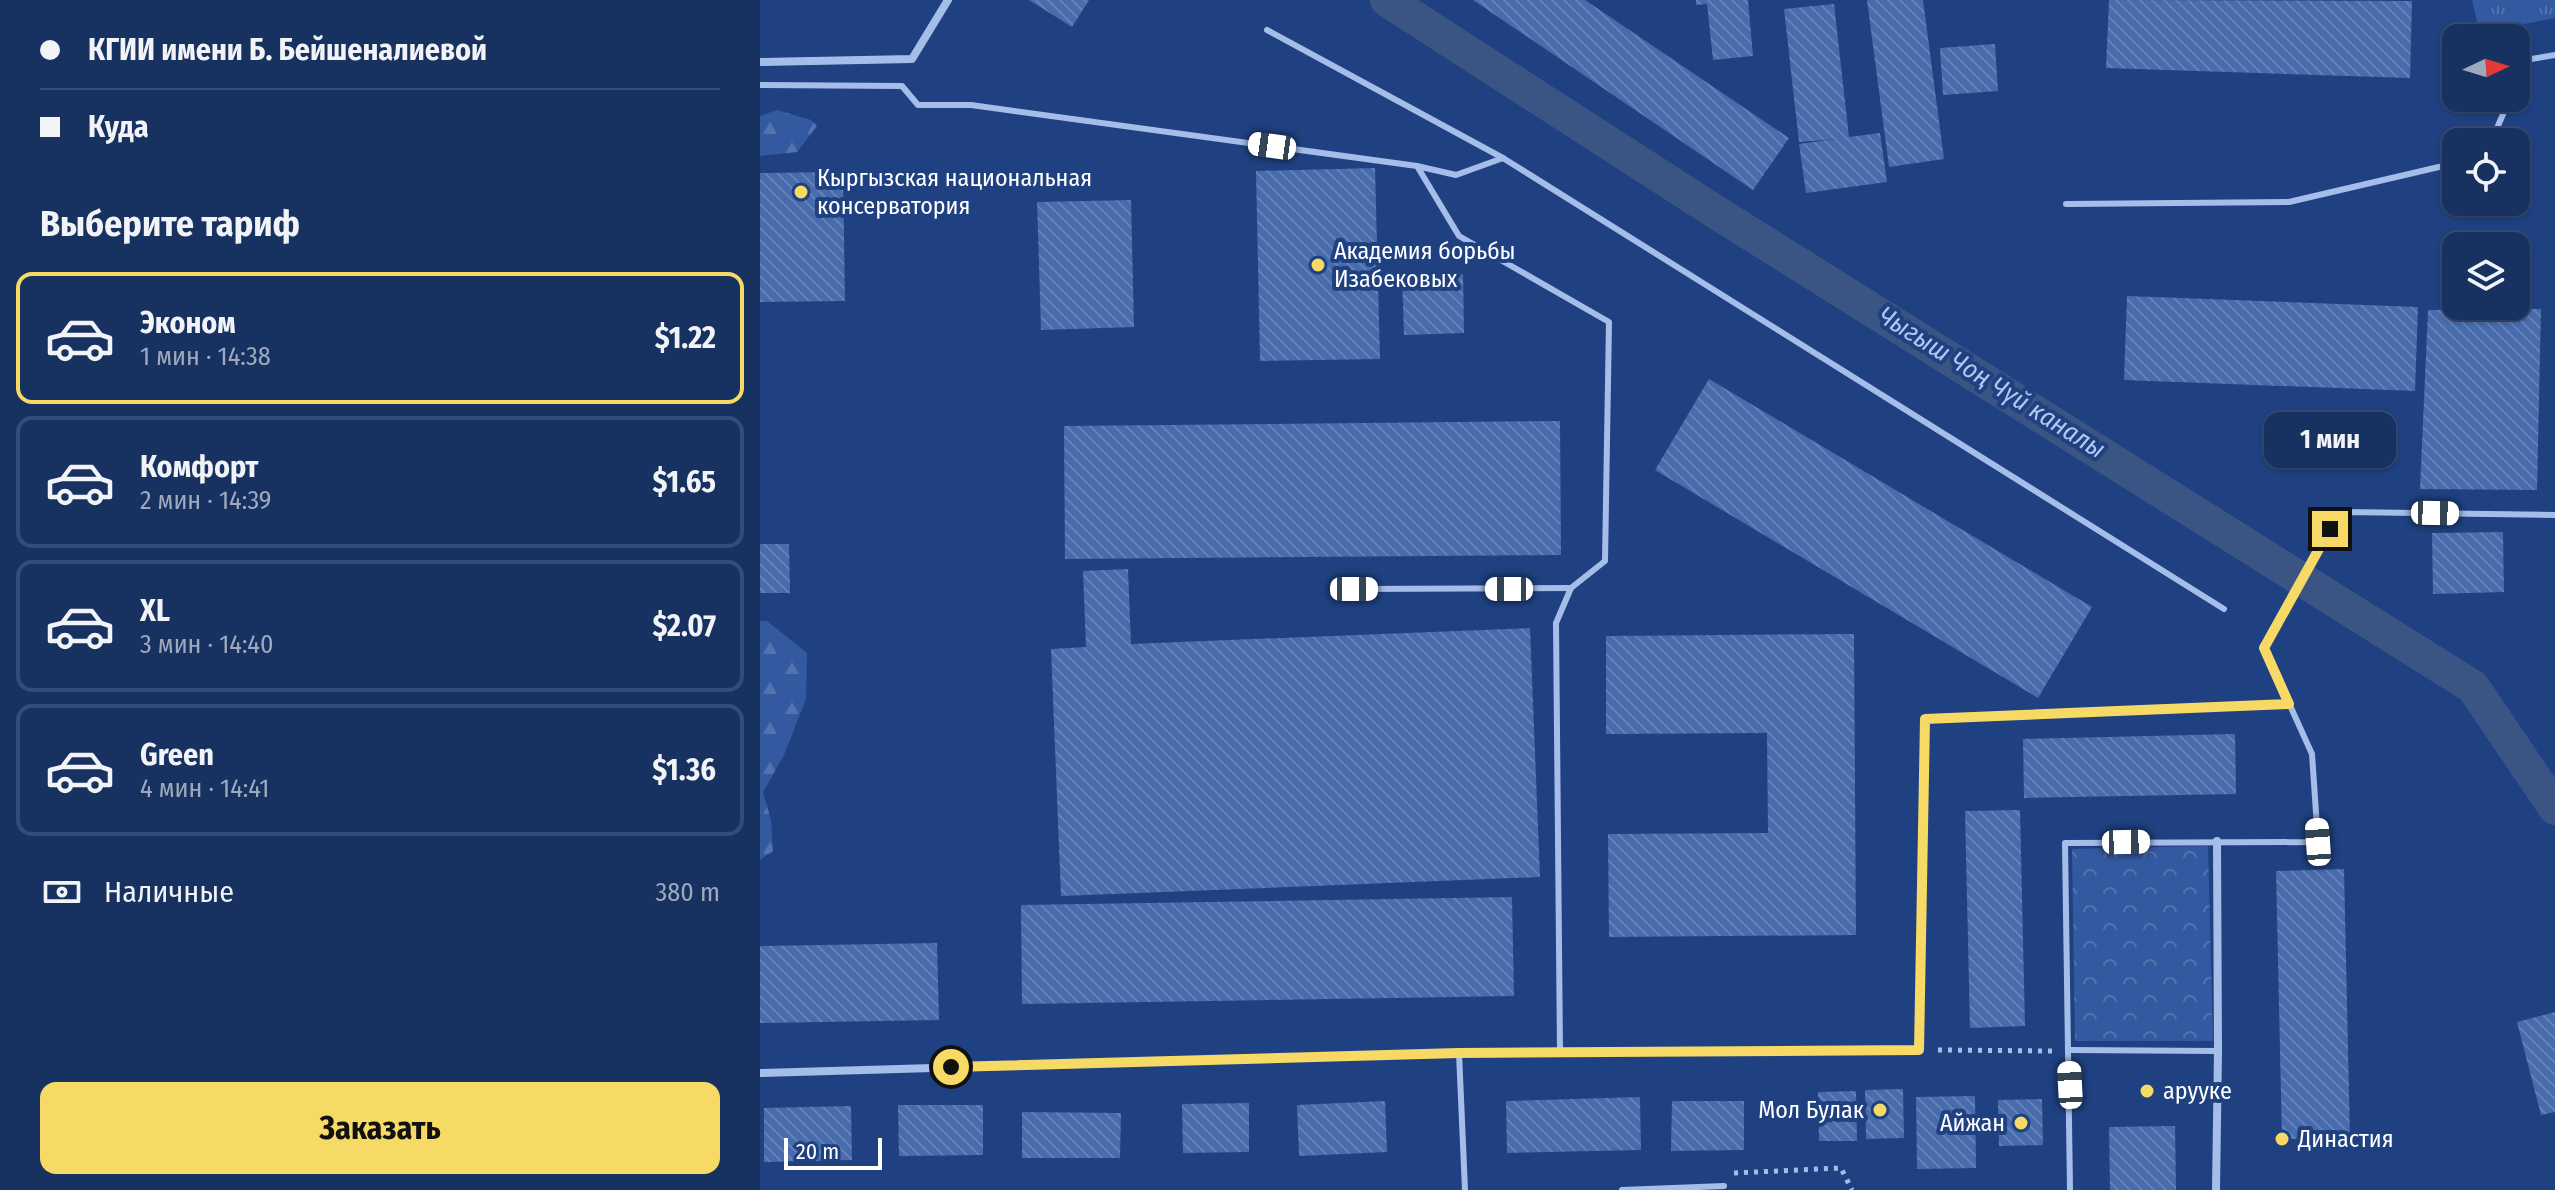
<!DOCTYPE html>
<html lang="ru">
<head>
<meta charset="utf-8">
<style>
  body { margin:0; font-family:"Fira Sans Condensed",sans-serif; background:#203967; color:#f1f3f6; height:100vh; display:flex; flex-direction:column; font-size:30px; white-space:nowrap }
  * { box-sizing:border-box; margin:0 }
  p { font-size:26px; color:#9ea9bd }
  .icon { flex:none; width:44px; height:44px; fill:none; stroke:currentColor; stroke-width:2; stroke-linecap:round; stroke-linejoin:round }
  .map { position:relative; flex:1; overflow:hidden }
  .details { display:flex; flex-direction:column; background:#173161; width:760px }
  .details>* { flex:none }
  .guide { display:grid; align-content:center; height:176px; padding:0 40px; background:#173161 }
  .needle { width:52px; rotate:86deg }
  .controls { position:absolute; left:1682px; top:24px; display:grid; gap:16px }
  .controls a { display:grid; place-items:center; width:88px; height:88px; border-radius:16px; background:#173161; box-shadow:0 2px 6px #0004,0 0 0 2px #364c76; font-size:40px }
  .scale { position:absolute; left:24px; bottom:20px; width:98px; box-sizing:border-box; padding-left:8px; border:4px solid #fff; border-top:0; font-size:22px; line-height:28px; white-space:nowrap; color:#fff; -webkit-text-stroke:6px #1f4181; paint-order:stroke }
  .end { position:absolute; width:36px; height:36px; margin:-18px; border:10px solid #f6da65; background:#111; box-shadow:0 0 0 4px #111 }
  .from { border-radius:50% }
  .bubble { position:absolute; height:56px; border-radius:16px; background:#173161; box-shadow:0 2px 6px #0004,0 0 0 2px #364c76; font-size:26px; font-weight:700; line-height:56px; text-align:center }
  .car { position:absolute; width:24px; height:48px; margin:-24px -12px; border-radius:10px; box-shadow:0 0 6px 2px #0007; background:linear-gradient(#fff 24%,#345 0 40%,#fff 0 76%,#345 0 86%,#fff 0) }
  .guide b { display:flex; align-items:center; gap:28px; height:76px; font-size:30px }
  .guide b+b { border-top:2px solid #364c76 }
  .guide i { width:20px; height:20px; background:#f1f3f6 }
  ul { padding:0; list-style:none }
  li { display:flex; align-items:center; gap:24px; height:132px; margin:0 16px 12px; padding:0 24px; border:4px solid #364c76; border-radius:16px }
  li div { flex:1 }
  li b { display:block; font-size:30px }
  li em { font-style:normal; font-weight:700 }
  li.active { border-color:#f6da65 }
  li>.icon { width:72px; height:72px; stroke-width:1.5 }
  h2 { padding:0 40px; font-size:36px; line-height:96px }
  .pay { display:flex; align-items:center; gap:20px; height:88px; padding:0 40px; font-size:30px }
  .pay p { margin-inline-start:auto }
  .action { display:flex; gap:16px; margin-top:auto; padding:16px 40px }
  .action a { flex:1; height:92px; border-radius:16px; background:#f6da65; color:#111; font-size:32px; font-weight:700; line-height:92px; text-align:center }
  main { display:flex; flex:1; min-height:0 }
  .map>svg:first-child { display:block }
  .grass { fill:url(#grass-tufts) }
  .forest { fill:url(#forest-firs) }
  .park { fill:url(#park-crowns) }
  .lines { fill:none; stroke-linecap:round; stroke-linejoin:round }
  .canal { stroke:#3a5483; stroke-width:34 }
  .building { fill:url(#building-back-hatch) }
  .path { stroke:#a5bee9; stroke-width:5; stroke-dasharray:4 6; stroke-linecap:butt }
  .service { stroke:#a5bee9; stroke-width:6 }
  .minor { stroke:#a5bee9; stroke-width:8 }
  .route { stroke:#f6da65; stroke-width:10 }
  .poi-dot { fill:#f6da65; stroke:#1f4181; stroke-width:3 }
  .labels { text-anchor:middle; stroke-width:8; stroke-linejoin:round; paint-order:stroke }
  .poi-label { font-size:24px; fill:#fff; stroke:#1f4181; text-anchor:start }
  .water-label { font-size:26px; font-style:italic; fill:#b1c8f0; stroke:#1f4181 }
</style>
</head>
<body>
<main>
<section class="details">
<div class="guide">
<b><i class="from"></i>КГИИ имени Б. Бейшеналиевой</b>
<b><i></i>Куда</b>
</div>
<h2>Выберите тариф</h2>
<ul>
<li class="active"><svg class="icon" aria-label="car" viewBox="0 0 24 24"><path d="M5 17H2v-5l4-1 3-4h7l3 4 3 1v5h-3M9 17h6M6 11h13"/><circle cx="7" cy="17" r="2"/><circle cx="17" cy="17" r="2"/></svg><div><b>Эконом</b><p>1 мин · 14:38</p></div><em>$1.22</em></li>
<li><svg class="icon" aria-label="car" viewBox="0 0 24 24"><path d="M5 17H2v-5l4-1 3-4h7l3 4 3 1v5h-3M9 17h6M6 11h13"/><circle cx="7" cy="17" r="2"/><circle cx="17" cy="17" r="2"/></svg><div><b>Комфорт</b><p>2 мин · 14:39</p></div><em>$1.65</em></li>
<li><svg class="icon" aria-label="car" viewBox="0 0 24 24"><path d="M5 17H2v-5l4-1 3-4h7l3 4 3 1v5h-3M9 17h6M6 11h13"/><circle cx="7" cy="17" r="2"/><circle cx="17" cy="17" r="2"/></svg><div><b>XL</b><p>3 мин · 14:40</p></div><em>$2.07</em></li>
<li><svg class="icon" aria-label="car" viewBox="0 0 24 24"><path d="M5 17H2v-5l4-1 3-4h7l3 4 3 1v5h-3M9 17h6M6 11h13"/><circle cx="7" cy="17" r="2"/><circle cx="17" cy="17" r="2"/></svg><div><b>Green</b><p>4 мин · 14:41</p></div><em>$1.36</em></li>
</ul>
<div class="pay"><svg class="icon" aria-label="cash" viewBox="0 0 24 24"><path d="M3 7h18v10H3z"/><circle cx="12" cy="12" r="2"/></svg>Наличные<p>380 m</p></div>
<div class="action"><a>Заказать</a></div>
</section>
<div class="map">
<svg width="1795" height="1190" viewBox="0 0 1795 1190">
  <defs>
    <pattern id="grass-tufts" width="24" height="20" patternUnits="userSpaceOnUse" patternTransform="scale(2)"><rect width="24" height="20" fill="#335aa0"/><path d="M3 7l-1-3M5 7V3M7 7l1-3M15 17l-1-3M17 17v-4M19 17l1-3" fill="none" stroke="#5273ae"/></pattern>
    <pattern id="forest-firs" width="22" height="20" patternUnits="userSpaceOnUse" patternTransform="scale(2)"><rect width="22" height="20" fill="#335aa0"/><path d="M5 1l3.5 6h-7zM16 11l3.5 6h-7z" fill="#5273ae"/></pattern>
    <pattern id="park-crowns" width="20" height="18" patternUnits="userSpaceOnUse" patternTransform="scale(2)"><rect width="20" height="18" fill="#335aa0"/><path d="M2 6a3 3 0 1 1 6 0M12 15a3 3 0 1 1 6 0" fill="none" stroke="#5273ae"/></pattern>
    <pattern id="building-back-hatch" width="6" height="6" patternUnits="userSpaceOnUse" patternTransform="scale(2)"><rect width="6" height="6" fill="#486bab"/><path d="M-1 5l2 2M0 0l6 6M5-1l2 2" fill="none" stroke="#6381b8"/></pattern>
  </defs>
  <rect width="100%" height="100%" fill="#1f4181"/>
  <path class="grass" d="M1712,0H1795V18L1720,33Z"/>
  <g class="forest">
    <path d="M17,110L51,120L57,126L37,152L0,156V116Z"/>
    <path d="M0,621H7L47,653L46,699L24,755L3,792L11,820L13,851L0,860Z"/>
  </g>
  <path class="park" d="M1448,846L1453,1041H1315L1312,849Z"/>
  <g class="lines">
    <path class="canal" d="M627,0L951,209L1713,687L1795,808"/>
  </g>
  <g class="building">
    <path d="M269,0H329L312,27Z"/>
    <path d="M713,0H825L1029,138L993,190Z"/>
    <path d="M936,0H988L993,56L953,60L947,4L936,5Z"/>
    <path d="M1107,0H1163L1184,159L1129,167Z"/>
    <path d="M1349,0L1652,1L1650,78L1346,68Z"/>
    <path d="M1074,4L1089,137L1120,133L1127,182L1046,193L1039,144L1076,139L1039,142L1024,9Z"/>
    <path d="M1235,44L1238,91L1183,95L1180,48Z"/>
    <path d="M615,168L620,359L500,361L496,171Z"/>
    <path d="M83,172L85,301L0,302V173Z"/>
    <path d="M371,200L374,327L281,330L277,202Z"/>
    <path d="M703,274L704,333L644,335L642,276Z"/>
    <path d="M1367,296L1658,307L1655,391L1364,380Z"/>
    <path d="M1781,309L1777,490L1660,489L1668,310Z"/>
    <path d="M949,379L1332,607L1278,698L895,470Z"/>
    <path d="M800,421L801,555L305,559L304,426Z"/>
    <path d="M1743,532L1744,592L1673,594L1672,533Z"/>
    <path d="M0,544H29L30,593H0Z"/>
    <path d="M368,569L371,644L770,628L780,877L301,896L291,649L326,647L323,571Z"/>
    <path d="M1094,634L1096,935L849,937L848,834L1008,833L1007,733L846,734V636Z"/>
    <path d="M1475,734L1476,794L1264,798L1263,739Z"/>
    <path d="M1260,810L1265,1026L1210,1028L1205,811Z"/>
    <path d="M1584,869L1590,1138L1522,1139L1516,871Z"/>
    <path d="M752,897L754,996L262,1004L261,905Z"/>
    <path d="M177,943L179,1020L0,1023V946Z"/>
    <path d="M1795,1012V1112L1781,1115L1757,1022Z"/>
    <path d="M1143,1089L1144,1138L1106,1139L1105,1090Z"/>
    <path d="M1096,1091L1097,1141H1059L1058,1092Z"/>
    <path d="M1215,1096L1216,1168L1157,1169L1156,1097Z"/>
    <path d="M880,1097L881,1150L747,1153L746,1101Z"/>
    <path d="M1282,1099L1283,1145L1239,1146L1238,1100Z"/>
    <path d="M625,1101L627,1152L539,1156L537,1105Z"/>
    <path d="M912,1101H984V1150L911,1151Z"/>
    <path d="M489,1103V1152L423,1153L422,1104Z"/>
    <path d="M138,1105H223V1155L139,1156Z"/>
    <path d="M91,1106L92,1160L4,1162V1108Z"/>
    <path d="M262,1112L361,1113L360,1158H262Z"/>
    <path d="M1415,1126L1416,1190H1350L1349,1127Z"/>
  </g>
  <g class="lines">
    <g class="path">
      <path d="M1178,1050L1292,1051"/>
      <path d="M974,1173L1081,1168L1092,1190"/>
    </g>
    <g class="service">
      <path d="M507,30L743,158"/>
      <path d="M1756,83L1765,60L1795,55"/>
      <path d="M0,85L142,86L158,105H211L657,166L699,236L849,322L845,561L811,588L796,623L800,1053"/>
      <path d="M1731,142L1750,98"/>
      <path d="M657,166L696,175L743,158L1464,609"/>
      <path d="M1306,204L1529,202L1696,163"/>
      <path d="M594,589L811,588"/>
      <path d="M1159,1050L1165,719L1529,704"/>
      <path d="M1309,1050L1458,1051"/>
      <path d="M699,1053L705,1190"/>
      <path d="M862,1190L964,1186"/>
      <path d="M1310,1190L1305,843L1558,842L1552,754L1504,648L1570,529L1585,512L1795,515"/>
    </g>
    <g class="minor">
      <path d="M0,62L152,59L188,0"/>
      <path d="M0,1073L699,1053L1159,1050"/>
      <path d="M1456,1190L1458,1051L1457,841"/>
    </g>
  </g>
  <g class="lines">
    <path class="route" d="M191,1067L699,1053L1159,1050L1165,719L1529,704L1504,648L1570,529"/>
  </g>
  <g class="poi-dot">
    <circle cx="41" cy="192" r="8"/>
    <circle cx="558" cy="265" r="8"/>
    <circle cx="1387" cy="1091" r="8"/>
    <circle cx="1120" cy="1110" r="8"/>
    <circle cx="1261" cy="1123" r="8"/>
    <circle cx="1522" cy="1139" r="8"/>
  </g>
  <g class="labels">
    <g class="poi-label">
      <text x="57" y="186">Кыргызская национальная<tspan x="57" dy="28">консерватория</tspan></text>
      <text x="574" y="259">Академия борьбы<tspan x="574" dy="28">Изабековых</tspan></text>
      <text x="1403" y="1099">арууке</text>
      <text x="1104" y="1118" text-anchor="end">Мол Булак</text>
      <text x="1245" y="1131" text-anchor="end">Айжан</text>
      <text x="1538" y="1147">Династия</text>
    </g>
    <g class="water-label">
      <text transform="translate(1232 382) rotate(32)" y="9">Чыгыш Чоң Чүй каналы</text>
    </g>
  </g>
</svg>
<div class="controls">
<a><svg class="needle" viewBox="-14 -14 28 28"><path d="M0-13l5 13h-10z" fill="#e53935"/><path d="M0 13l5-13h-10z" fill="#9ea9bd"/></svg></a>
<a><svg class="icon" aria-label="locate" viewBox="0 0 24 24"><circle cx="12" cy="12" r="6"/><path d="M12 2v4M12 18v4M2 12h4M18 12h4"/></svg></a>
<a><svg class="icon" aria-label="layers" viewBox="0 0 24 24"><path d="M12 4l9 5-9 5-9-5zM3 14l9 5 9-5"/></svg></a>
</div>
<div class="scale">20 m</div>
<i class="end from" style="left:191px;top:1067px"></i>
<i class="end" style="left:1570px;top:529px"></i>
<div class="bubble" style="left:1504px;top:412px;width:132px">1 мин</div>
<i class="car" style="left:512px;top:146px;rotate:278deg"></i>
<i class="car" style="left:1675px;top:513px;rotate:91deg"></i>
<i class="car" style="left:594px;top:589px;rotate:90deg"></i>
<i class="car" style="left:749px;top:589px;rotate:270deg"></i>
<i class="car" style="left:1366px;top:842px;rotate:89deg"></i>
<i class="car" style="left:1558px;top:842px;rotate:356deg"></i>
<i class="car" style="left:1310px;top:1085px;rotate:357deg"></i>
</div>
</main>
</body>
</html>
